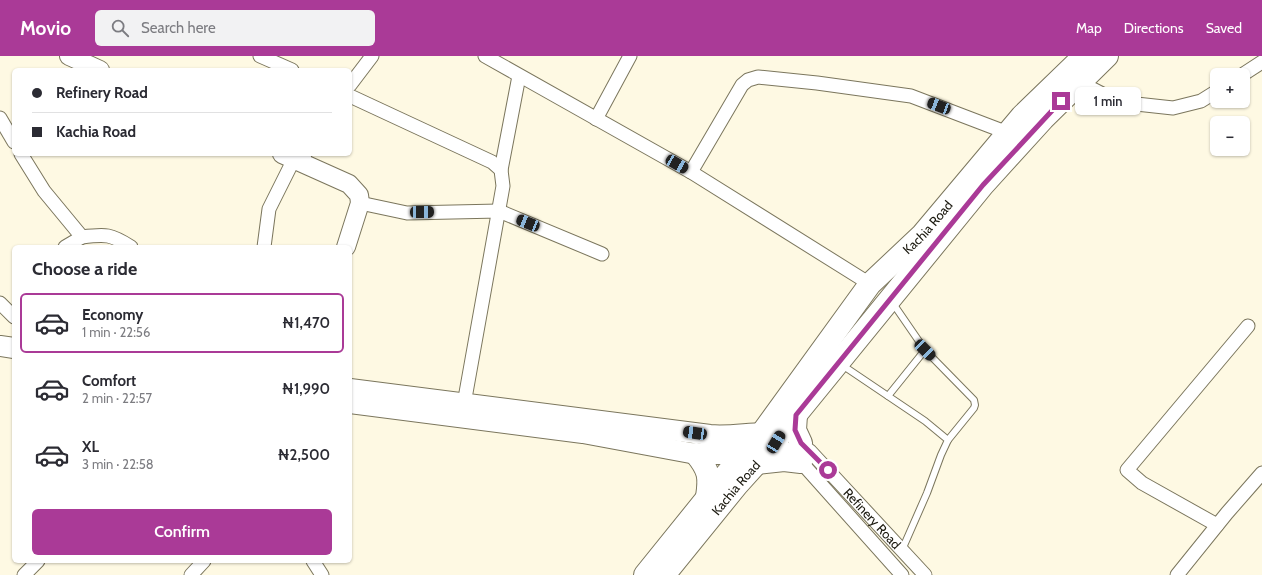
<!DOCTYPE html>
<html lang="en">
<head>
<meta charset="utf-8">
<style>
  body { margin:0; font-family:Cabin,sans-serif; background:#f2f2f3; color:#2b2b33; height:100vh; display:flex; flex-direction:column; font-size:15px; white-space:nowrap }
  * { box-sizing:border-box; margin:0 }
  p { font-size:13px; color:#7c7c81 }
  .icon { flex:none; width:22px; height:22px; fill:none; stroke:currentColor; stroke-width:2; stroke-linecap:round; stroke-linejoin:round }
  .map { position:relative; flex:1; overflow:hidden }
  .sheet { position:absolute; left:12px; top:189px; width:340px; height:318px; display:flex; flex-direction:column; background:#fff; border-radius:6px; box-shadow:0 1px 3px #0004 }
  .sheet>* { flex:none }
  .hud { position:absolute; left:12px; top:12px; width:340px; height:88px; border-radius:6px; box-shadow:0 1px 3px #0004; display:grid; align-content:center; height:88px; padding:0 20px; background:#fff }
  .controls { position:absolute; left:1210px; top:12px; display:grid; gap:8px }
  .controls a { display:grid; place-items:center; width:40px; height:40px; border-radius:6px; background:#fff; box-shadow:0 1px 3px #0004; font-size:20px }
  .end { position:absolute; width:18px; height:18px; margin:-9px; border:5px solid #aa3a97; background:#fff; box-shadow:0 0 0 2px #fff }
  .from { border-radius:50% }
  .bubble { position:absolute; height:28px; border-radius:6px; background:#fff; box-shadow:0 1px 3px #0004; font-size:13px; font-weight:600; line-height:28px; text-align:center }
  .car { position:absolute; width:12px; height:24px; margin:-12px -6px; border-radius:5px; box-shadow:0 0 3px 1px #0007; background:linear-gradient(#222 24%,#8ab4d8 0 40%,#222 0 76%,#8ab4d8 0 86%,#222 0) }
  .hud b { display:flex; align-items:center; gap:14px; height:38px; font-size:15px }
  .hud b+b { border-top:1px solid #e1e1e2 }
  .hud i { width:10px; height:10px; background:#2b2b33 }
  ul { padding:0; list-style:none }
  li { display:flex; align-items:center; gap:12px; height:60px; margin:0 8px 6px; padding:0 12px; border:2px solid transparent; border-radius:6px }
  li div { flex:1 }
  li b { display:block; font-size:15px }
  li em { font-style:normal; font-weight:600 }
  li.current { border-color:#aa3a97 }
  li>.icon { width:36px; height:36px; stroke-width:1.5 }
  h2 { padding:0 20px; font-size:18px; line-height:48px }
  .primary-button { display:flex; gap:8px; margin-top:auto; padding:8px 20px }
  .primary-button a { flex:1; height:46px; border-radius:6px; background:#aa3a97; color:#fff; font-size:16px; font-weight:600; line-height:46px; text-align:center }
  header { display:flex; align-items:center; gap:24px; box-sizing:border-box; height:56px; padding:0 20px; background:#aa3a97; color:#fff }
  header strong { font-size:19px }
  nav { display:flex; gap:22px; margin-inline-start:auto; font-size:14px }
  .search { width:280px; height:36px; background:#f2f2f3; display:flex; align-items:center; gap:10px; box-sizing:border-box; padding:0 14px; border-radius:6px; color:#7c7c81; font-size:15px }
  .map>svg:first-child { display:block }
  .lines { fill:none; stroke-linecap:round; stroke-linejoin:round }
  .lane-casing { stroke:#7b765d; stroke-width:8 }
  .street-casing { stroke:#7b765d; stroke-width:15 }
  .secondary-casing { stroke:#7b765d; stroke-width:20 }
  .primary-casing { stroke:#7b765d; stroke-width:22 }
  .highway-casing { stroke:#7b765d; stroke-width:24 }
  .lane { stroke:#fff; stroke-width:6 }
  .street { stroke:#fff; stroke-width:13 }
  .secondary { stroke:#fff; stroke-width:18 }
  .primary { stroke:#fff; stroke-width:20 }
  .highway { stroke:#fff; stroke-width:22 }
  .route { stroke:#aa3a97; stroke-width:5 }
  .labels { text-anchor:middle; stroke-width:3; stroke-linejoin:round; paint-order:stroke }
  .street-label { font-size:13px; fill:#1a180e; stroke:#fff }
</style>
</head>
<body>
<header>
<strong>Movio</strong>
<div class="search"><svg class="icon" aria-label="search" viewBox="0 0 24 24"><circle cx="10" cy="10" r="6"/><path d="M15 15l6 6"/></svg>Search here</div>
<nav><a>Map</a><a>Directions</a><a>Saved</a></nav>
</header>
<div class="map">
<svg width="1262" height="519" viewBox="0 0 1262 519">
  <rect width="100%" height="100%" fill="#fef9e3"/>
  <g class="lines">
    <g class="lane-casing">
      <g id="lane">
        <path d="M892,246L925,294L974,344L975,349L974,352L948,384"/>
        <path d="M842,309L925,365L948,384L941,399L927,437L902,494"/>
        <path d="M888,340L925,294"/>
      </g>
    </g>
    <g class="street-casing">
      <g id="street">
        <path d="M260,0L292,14"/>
        <path d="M485,0L691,116L870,228"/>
        <path d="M1242,19L1262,6"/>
        <path d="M1079,26L1118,46L1173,52L1201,45L1217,35"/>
        <path d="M350,29L372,0"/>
        <path d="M350,40L492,106L501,114L503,130L464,348"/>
        <path d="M0,62L14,86"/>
        <path d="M596,63L630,0"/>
        <path d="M21,98L44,135L82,181L65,191"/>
        <path d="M501,114L519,20"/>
        <path d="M691,116L742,29L748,24L758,21L817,27L911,40L1008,77"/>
        <path d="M360,147L407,157L499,155L602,198"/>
        <path d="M82,181C106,178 111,178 131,191"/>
        <path d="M264,191L269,153L294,103L305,98"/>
        <path d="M0,247L14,261"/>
        <path id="s1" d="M795,383L810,395L925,519"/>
        <path d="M776,386L788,394L801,406L902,519"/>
        <path d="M1217,469L1142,427L1127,414L1248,270"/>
        <path d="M313,505L322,519"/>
        <path d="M24,519L38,505"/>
        <path d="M191,519L204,505"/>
        <path d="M1177,519L1227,457L1262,417"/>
      </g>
    </g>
    <g class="secondary-casing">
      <g id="secondary">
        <path d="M69,0L100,14"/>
        <path d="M282,98L349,128L359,139L360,147L346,191"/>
      </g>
    </g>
    <g class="primary-casing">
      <g id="primary">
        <path d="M0,290L14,292"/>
        <path d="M350,333L710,379C731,381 752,376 773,377"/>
        <path d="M350,347L583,377L696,398H743L755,393"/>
      </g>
    </g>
    <g class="highway-casing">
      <g id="highway">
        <path d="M796,359L795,374L801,387"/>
        <path d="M696,398C709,414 710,421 707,441"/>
        <path d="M757,407L784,404L801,406"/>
        <path id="s2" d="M645,519L724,421L762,377L870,228L922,179L1022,60L1084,0"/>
        <path id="s3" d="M664,519L737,429L776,386L781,377L983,129L1043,63L1107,0"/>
      </g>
    </g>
    <use href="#lane" class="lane"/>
    <use href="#street" class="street"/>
    <use href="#secondary" class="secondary"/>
    <use href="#primary" class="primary"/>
    <use href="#highway" class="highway"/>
  </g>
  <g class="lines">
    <path class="route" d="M828,414L801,387L795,374L796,359L983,129L1061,45"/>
  </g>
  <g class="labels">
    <g class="street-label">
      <text dy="5" stroke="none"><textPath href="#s2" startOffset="449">Kachia Road</textPath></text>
      <text dy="5" stroke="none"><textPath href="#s3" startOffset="113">Kachia Road</textPath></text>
      <text dy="5" stroke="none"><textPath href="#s1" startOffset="111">Refinery Road</textPath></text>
    </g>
  </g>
</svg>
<div class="controls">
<a>+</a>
<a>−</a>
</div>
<i class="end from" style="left:828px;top:414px"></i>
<i class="end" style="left:1061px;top:45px"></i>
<div class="bubble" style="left:1075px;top:31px;width:66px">1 min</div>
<i class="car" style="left:939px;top:50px;rotate:291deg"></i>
<i class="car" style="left:677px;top:108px;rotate:120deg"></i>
<i class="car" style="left:422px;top:156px;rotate:89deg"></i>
<i class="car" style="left:528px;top:167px;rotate:292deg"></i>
<i class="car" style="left:925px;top:294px;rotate:135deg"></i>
<i class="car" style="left:695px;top:377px;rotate:278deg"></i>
<i class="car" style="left:776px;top:386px;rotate:31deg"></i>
<div class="hud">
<b><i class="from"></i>Refinery Road</b>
<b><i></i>Kachia Road</b>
</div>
<section class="sheet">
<h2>Choose a ride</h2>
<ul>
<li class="current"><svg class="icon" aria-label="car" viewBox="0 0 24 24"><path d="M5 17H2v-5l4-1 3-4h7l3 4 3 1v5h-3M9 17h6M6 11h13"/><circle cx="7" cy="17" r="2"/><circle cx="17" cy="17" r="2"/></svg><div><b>Economy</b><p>1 min · 22:56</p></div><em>₦1,470</em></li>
<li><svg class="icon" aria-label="car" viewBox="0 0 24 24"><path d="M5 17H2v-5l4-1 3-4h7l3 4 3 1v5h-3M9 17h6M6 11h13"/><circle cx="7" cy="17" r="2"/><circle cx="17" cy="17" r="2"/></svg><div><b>Comfort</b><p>2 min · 22:57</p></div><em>₦1,990</em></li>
<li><svg class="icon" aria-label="car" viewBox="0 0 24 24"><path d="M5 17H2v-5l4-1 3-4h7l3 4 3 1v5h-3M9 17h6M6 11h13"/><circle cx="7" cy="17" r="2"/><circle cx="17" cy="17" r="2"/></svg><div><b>XL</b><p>3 min · 22:58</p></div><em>₦2,500</em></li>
</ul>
<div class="primary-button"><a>Confirm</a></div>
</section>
</div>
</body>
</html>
